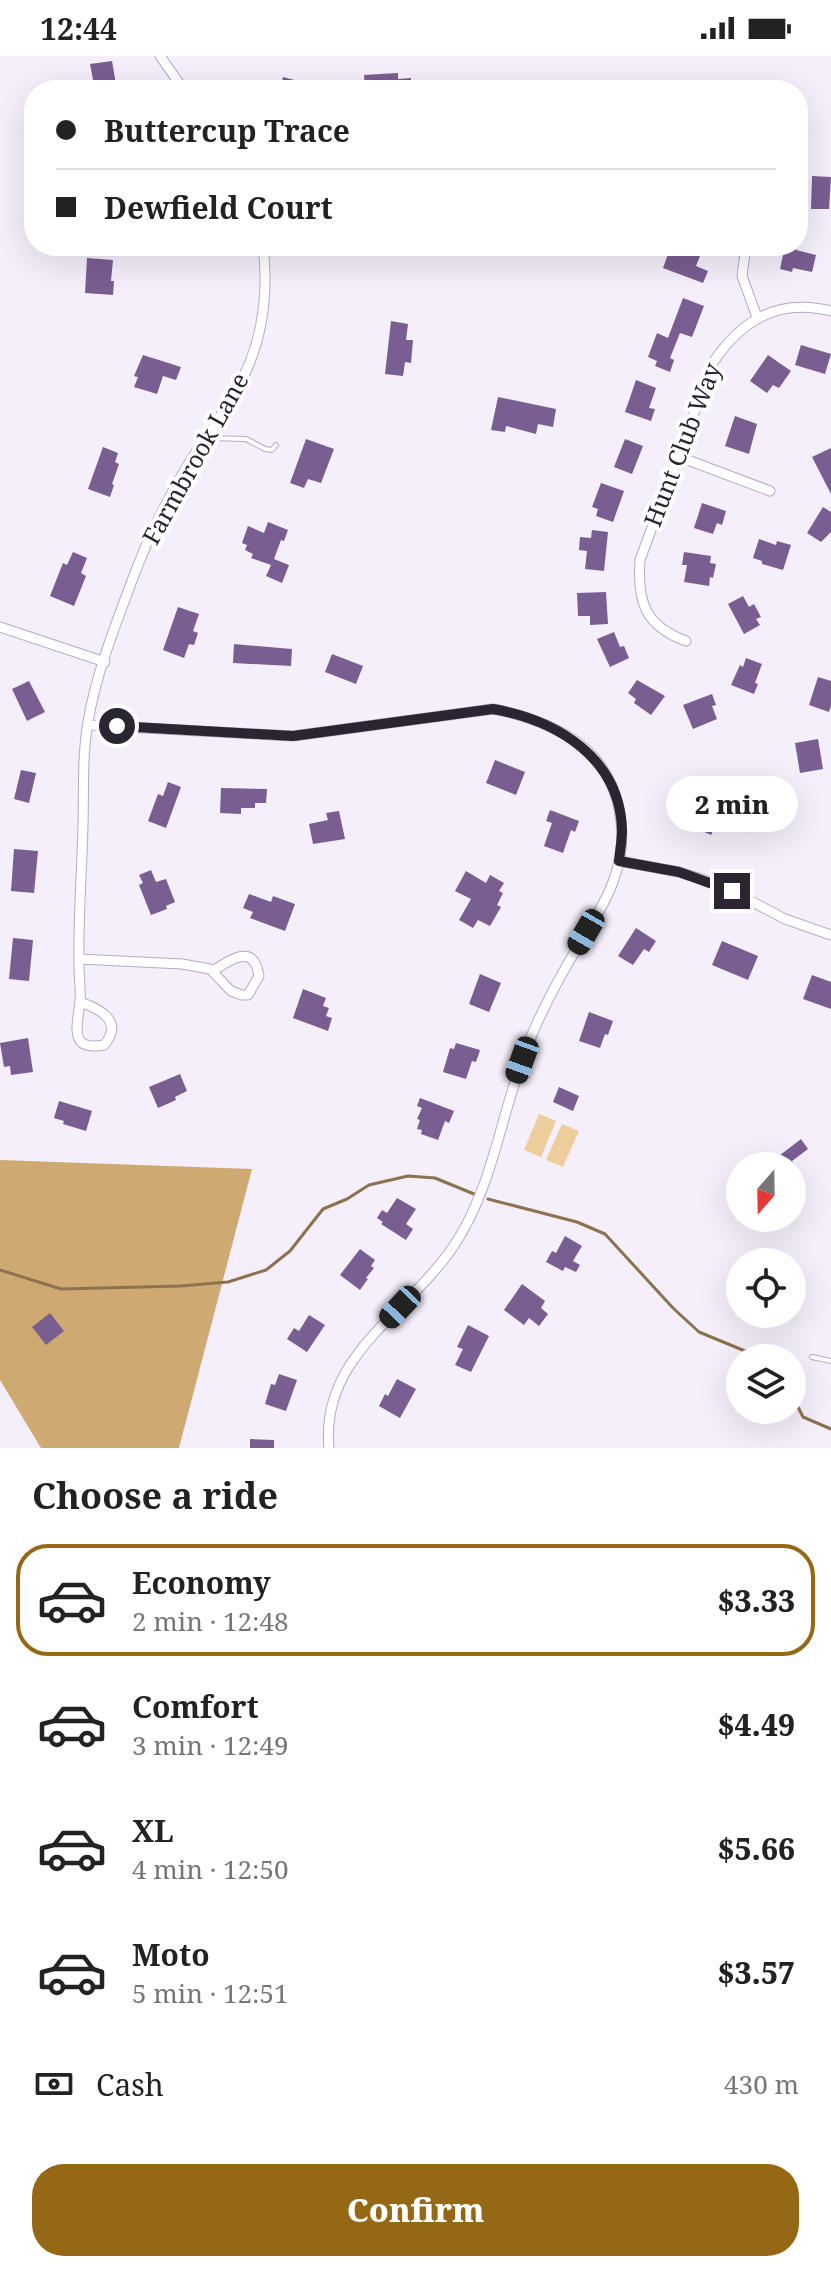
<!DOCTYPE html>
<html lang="en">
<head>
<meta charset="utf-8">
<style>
  body { margin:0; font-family:"Noto Serif",serif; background:#f6f6f6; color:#222; height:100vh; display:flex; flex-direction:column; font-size:30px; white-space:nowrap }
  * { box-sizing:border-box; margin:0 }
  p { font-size:26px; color:#767676 }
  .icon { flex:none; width:44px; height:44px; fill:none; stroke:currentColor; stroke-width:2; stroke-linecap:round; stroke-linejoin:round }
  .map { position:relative; height:1392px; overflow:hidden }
  .sheet { display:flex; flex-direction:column; background:#fff; flex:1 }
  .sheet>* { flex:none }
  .top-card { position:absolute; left:24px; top:24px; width:784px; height:176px; border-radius:32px; box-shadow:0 8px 32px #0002; display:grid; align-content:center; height:176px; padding:0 32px; background:#fff }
  .needle { width:52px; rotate:200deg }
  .controls { position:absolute; left:726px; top:1096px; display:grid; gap:16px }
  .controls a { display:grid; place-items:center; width:80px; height:80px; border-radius:50%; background:#fff; box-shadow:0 8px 32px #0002; font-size:40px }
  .end { position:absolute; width:36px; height:36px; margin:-18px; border:10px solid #2b2431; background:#fff; box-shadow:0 0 0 4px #fff }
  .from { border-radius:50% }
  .bubble { position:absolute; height:56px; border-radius:28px; background:#fff; box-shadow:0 8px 32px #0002; font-size:26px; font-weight:800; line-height:56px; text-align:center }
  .car { position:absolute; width:24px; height:48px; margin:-24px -12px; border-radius:10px; box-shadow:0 0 6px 2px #0007; background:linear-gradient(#222 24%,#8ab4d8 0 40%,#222 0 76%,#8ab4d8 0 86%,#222 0) }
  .top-card b { display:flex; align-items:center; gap:28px; height:76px; font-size:30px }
  .top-card b+b { border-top:2px solid #e0e0e0 }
  .top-card i { width:20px; height:20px; background:#222 }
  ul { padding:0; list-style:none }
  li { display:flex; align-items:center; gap:24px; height:112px; margin:0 16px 12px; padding:0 16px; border:4px solid transparent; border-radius:32px }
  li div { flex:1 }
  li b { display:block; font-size:30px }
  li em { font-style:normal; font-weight:800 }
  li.selected { border-color:#956815 }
  li>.icon { width:72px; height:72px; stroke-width:1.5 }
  h2 { padding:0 32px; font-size:36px; line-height:96px }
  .pay { display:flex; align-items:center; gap:20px; height:88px; padding:0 32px; font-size:30px }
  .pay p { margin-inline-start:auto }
  .primary-button { display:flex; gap:16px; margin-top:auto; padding:16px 32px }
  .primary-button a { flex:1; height:92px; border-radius:32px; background:#956815; color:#fff; font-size:32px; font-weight:800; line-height:92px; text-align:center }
  .status { display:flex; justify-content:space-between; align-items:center; height:56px; padding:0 40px; background:#fff; direction:ltr }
  .status svg { height:22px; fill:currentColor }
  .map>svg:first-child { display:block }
  .green { fill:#eecd9c }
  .forest { fill:#cfa972 }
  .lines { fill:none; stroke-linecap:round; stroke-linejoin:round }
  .stream { stroke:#8d724f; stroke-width:3 }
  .building { fill:#795e92 }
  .lane-casing { stroke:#b9a9c9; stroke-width:6 }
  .street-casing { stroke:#b9a9c9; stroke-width:11 }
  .lane { stroke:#fff; stroke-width:4 }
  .street { stroke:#fff; stroke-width:9 }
  .route { stroke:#2b2431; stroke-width:10 }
  .labels { text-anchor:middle; stroke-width:8; stroke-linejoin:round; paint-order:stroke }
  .street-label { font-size:24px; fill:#2b2431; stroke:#fff }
</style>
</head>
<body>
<div class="status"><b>12:44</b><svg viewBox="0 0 49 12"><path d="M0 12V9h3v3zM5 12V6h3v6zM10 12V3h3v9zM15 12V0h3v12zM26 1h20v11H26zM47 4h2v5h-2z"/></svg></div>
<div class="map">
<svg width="831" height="1392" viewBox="0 0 831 1392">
  <rect width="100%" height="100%" fill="#f5effc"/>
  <g class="green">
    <path d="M539,1058L556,1065L541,1101L524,1094Z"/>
    <path d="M562,1068L579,1075L563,1111L546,1104Z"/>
  </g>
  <path class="forest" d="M0,1104L252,1113L179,1392H41L0,1324Z"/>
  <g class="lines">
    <g class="stream">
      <path d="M488,1143L577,1166L605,1178L673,1252L699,1276L762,1302"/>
      <path d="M0,1214L61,1233L181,1230L228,1226L266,1214L290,1195L323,1153L347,1143L369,1129L408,1120L435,1122L474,1138"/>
      <path d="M792,1339L803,1361L831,1373"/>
    </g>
  </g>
  <g class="building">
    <path d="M112,5L117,34H95L90,8Z"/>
    <path d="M398,17V23L411,22V34H365L364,19Z"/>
    <path d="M283,21L321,31L320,34H280Z"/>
    <path d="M812,120L831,121L829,153H811Z"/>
    <path d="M671,190H704L696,210L708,215L703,227L663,212Z"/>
    <path d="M785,190H797L796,194L816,199L812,216L793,212L792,216L780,213Z"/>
    <path d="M87,202L113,204L111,225H114L113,239L85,237Z"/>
    <path d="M683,242L704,250L692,281L680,277L670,302L674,304L670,316L655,310L657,305L648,301L657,277L668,282Z"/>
    <path d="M391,265L408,268L406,284H413L411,307L405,306L403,320L385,318Z"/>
    <path d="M801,289L831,298L825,318L795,309Z"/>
    <path d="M143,299L181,311L176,324L163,320L157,338L134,331L138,321L134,320Z"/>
    <path d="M768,299L791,315L779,332L773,329L767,337L750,325Z"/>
    <path d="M636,324L656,332L649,352L655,353L651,365L625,356Z"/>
    <path d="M498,341L556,353L553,371L538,368L536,378L506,370L505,376L491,374Z"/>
    <path d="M735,360L757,368L749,398L725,390Z"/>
    <path d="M306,383L334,393L321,427L308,423L304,432L290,427Z"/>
    <path d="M625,383L643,390L632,418L614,411Z"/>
    <path d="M103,391L118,397L115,406L119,408L112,428L114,429L110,441L88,433Z"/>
    <path d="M831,392V438L812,401Z"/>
    <path d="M601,427L624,435L613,466L596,460L598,453L592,451Z"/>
    <path d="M702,447L726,455L722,469L717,467L713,478L694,472Z"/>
    <path d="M823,451L831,456V476L821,486L807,477Z"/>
    <path d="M268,466L288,474L284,485L281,484L274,503L289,509L282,527L266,520L271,509L251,502L253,498L245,494L247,489L242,487L248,470L264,477Z"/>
    <path d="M592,474L608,476L604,515L585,513L587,495L579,494L580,481L591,482Z"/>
    <path d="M759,483L776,489L777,485L791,489L783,514L762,508V505L753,502Z"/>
    <path d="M73,496L87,502L81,517L86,520L74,550L50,540L63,507L67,509Z"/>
    <path d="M684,496L711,500L710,507L716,508L713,522L710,521L709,530L684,526L687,509H682Z"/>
    <path d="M606,536L608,568L590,569V560H578L577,537Z"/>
    <path d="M743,540L749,551L754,548L761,561L756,563L760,569L744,578L728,548Z"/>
    <path d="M178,551L199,558L193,575L198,577L194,589L189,588L184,602L163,594Z"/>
    <path d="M614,576L620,591L624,590L629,602L610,611L597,583Z"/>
    <path d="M234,588L292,593L291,610L233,607Z"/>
    <path d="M332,598L363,610L356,628L325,616Z"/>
    <path d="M746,602L762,608L755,627L758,628L754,638L731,629L740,609L743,611Z"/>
    <path d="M818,621L831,625V650L829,656L809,649Z"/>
    <path d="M637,624L665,640L651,659L634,647L636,643L628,637Z"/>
    <path d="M29,625L45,656L27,665L12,633Z"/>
    <path d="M712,638L716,649L712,650L717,663L693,673L683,649Z"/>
    <path d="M818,683L823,713L800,717L795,687Z"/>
    <path d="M495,704L525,716L516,739L486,727Z"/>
    <path d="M21,714L36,717L29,747L14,743Z"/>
    <path d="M168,726L181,731L166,772L148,765L158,738L163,740Z"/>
    <path d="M221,732L267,733L266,747H255V752H241V758L220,757Z"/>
    <path d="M685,737L723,754L711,779L698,773L701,766L677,755Z"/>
    <path d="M550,754L579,765L575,776L571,774L563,797L544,790L552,767L546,765Z"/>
    <path d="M339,755L345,783L313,788L309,768L328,764L326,757Z"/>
    <path d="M14,793L38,795L34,837L11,835Z"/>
    <path d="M151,814L156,826L166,823L175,846L166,850L167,853L151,859L139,829L143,827L139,819Z"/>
    <path d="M466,815L486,827L490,819L504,827L499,835L503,837L497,849L501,851L490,870L478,864L473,872L459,864L471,843L455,835Z"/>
    <path d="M249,838L271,846L273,840L295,848L285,875L250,862L253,856L243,852Z"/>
    <path d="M636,872L656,885L649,896L644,893L633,909L618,900Z"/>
    <path d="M13,882L33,884L29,925L9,923Z"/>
    <path d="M722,885L758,900L748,924L712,909Z"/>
    <path d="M480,918L501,927L489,956L469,948Z"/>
    <path d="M812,919L831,926V953L803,943Z"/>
    <path d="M303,933L326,942L323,950L329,952L326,960L332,962L328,975L293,962Z"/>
    <path d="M589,956L613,965L608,979L605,978L600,992L579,985Z"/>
    <path d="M28,982L33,1016L11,1019L10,1010L4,1011L0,987Z"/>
    <path d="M456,987L480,994L476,1006L472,1005L466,1023L443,1016L450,992L454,993Z"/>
    <path d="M180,1018L187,1035L175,1041L176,1044L158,1052L149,1031Z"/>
    <path d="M559,1031L579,1040L573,1055L553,1046Z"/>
    <path d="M420,1042L454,1055L449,1067L445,1065L438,1084L421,1078L422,1074L417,1073L420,1064L417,1063L422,1052L417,1050Z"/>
    <path d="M59,1045L92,1055L86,1075L63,1068L64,1065L54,1062Z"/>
    <path d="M801,1083L808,1093L792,1105L795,1110H766Z"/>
    <path d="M397,1142L416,1153L406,1168L413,1173L406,1184L381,1168L383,1166L377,1162L382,1154L387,1157Z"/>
    <path d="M565,1180L582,1190L573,1205L580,1209L576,1216L565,1211L563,1215L546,1206L552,1195L556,1197Z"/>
    <path d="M360,1193L375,1204L371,1210L374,1212L366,1222L368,1223L360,1234L340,1219Z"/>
    <path d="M522,1228L545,1245L541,1252L548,1258L539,1270L529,1262L524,1269L504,1254Z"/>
    <path d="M50,1257L64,1275L46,1289L32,1271Z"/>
    <path d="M309,1259L325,1269L307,1296L287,1283L294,1272L299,1275Z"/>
    <path d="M468,1269L489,1280L471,1316L455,1309L463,1293L457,1291Z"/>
    <path d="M279,1318L297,1324L286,1355L265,1348L271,1328L275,1329Z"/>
    <path d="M397,1323L416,1333L400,1362L379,1350L385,1338L388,1340Z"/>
    <path d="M250,1383L274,1384V1392H250Z"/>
  </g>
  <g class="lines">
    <g class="lane-casing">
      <g id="lane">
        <path d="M208,382L246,383L265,393L272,394L276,389"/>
        <path d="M812,1301L831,1305"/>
      </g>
    </g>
    <g class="street-casing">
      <g id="street">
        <path d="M160,0L184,34"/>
        <path d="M746,190L742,220L757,261"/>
        <path d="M677,400L770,435"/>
        <path d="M0,571L105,606"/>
        <path d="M686,585C645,570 637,546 640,504L712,308C741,264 778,242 831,255"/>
        <path d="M88,669L293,680L493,653C523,658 564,673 587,694C621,726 630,779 614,823C607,845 592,866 580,887C561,918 544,950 530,983C502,1050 495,1127 455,1188C410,1257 320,1298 329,1392"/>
        <path d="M619,805L679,816L702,823L732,835L785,863L831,879"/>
        <path d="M79,903L182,908L210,913L231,935L242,939H248L259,920C254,887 231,903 213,915"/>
        <path d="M80,946C101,953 124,966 104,989C67,996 78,968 80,945C81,933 79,921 79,909C78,862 82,815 83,769C84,735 82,700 88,666C96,617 116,568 133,522C148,482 167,443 189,407C204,383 221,361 235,336C262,292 269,240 263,190"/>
      </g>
    </g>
    <use href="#lane" class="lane"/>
    <use href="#street" class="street"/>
  </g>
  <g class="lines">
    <path class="route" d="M117,670L293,680L493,653C557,664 620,702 622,774C622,784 620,795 619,805L679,816L732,835"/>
  </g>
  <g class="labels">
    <g class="street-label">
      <text transform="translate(683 389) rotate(-69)" y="8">Hunt Club Way</text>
      <text transform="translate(196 403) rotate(-61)" y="8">Farmbrook Lane</text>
    </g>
  </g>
</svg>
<div class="controls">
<a><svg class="needle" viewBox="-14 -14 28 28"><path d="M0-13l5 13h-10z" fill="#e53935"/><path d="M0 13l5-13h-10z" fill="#767676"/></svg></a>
<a><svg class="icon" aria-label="locate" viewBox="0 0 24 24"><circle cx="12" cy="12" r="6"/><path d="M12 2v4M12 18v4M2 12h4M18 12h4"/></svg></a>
<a><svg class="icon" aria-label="layers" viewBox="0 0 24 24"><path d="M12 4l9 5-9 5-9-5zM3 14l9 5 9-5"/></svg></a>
</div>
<i class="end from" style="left:117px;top:670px"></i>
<i class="end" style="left:732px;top:835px"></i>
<div class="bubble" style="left:666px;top:720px;width:132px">2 min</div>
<i class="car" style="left:586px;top:876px;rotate:210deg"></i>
<i class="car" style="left:522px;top:1004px;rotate:200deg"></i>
<i class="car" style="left:400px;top:1251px;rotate:223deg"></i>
<div class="top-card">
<b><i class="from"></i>Buttercup Trace</b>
<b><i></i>Dewfield Court</b>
</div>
</div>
<section class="sheet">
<h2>Choose a ride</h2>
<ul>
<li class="selected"><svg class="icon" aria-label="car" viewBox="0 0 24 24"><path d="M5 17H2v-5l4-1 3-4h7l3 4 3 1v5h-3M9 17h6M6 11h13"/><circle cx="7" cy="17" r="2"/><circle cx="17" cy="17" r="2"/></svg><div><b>Economy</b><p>2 min · 12:48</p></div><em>$3.33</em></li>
<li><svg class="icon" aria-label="car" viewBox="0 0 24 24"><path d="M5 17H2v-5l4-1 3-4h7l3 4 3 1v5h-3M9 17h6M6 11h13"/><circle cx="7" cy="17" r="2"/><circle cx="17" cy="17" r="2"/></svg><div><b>Comfort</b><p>3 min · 12:49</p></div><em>$4.49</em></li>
<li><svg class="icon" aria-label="car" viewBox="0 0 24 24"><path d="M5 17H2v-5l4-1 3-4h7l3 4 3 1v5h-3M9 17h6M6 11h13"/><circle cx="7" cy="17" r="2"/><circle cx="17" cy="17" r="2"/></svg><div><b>XL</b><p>4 min · 12:50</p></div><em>$5.66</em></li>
<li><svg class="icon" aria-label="car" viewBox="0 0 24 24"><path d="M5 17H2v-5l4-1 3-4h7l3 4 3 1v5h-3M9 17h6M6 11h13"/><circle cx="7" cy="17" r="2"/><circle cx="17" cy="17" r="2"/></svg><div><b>Moto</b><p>5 min · 12:51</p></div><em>$3.57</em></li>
</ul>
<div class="pay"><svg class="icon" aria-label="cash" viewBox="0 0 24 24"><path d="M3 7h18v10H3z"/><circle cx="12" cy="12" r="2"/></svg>Cash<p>430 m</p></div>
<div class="primary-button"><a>Confirm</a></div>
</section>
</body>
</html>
